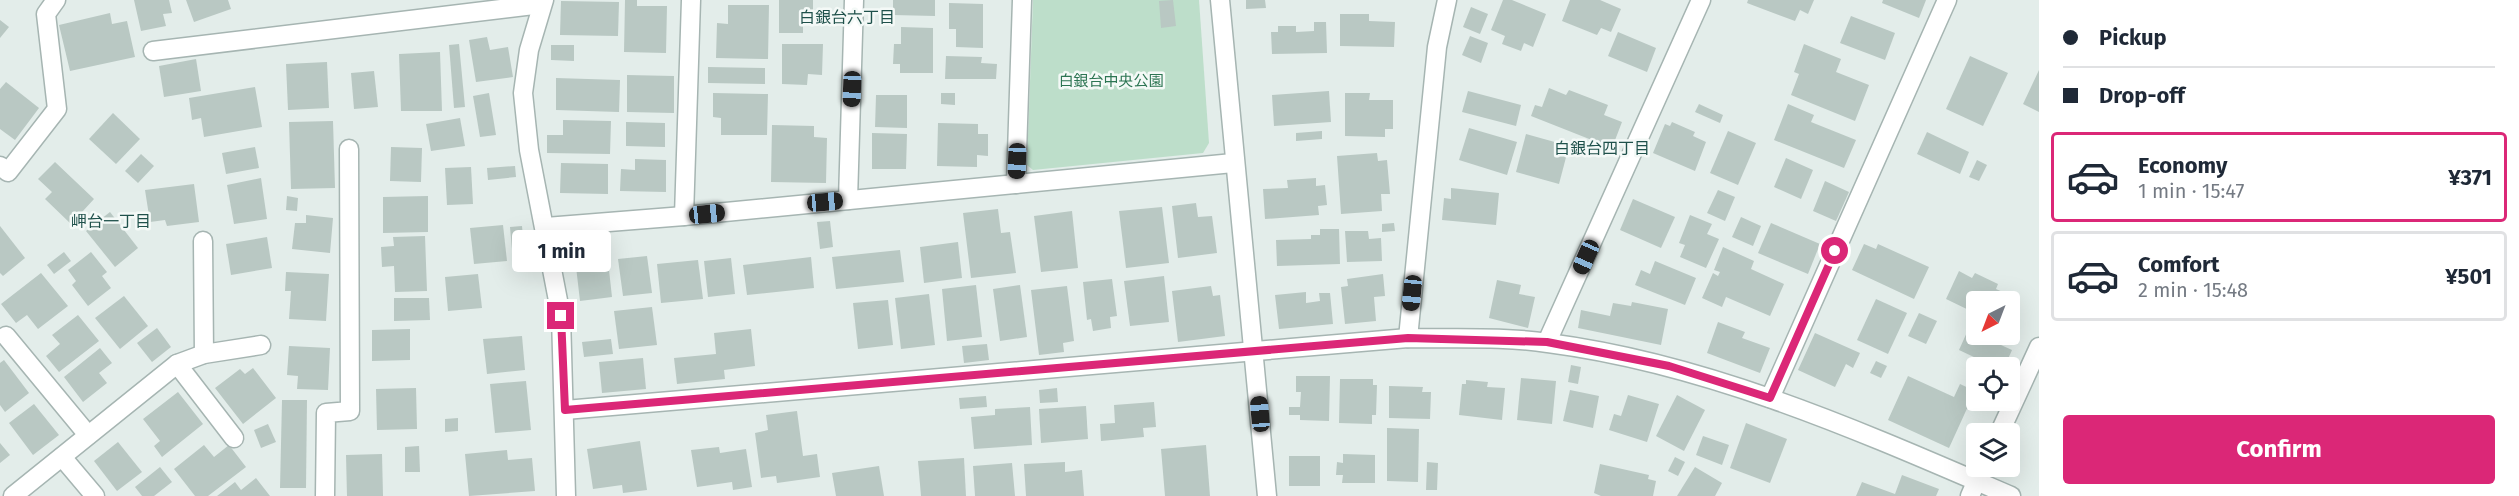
<!DOCTYPE html>
<html lang="en">
<head>
<meta charset="utf-8">
<style>
  body { margin:0; font-family:"Fira Sans","Noto Sans JP",sans-serif; background:#f2f2f3; color:#1f2937; height:100vh; display:flex; flex-direction:column; font-size:22px; white-space:nowrap }
  * { box-sizing:border-box; margin:0 }
  p { font-size:20px; color:#747a83 }
  .icon { flex:none; width:33px; height:33px; fill:none; stroke:currentColor; stroke-width:2; stroke-linecap:round; stroke-linejoin:round }
  .map { position:relative; flex:1; overflow:hidden }
  .side { display:flex; flex-direction:column; background:#fff; width:480px }
  .side>* { flex:none }
  .hud { display:grid; align-content:center; height:132px; padding:0 24px; background:#fff }
  .needle { width:39px; rotate:222deg }
  .controls { position:absolute; left:1966px; top:291px; display:grid; gap:12px }
  .controls a { display:grid; place-items:center; width:54px; height:54px; border-radius:6px; background:#fff; box-shadow:0 6px 24px #0002; font-size:30px }
  .end { position:absolute; width:27px; height:27px; margin:-14px; border:8px solid #db2777; background:#fff; box-shadow:0 0 0 3px #fff }
  .from { border-radius:50% }
  .bubble { position:absolute; height:42px; border-radius:6px; background:#fff; box-shadow:0 6px 24px #0002; font-size:20px; font-weight:700; line-height:42px; text-align:center }
  .car { position:absolute; width:18px; height:36px; margin:-18px -9px; border-radius:8px; box-shadow:0 0 4px 2px #0007; background:linear-gradient(#222 24%,#8ab4d8 0 40%,#222 0 76%,#8ab4d8 0 86%,#222 0) }
  .hud b { display:flex; align-items:center; gap:21px; height:57px; font-size:22px }
  .hud b+b { border-top:2px solid #e0e1e3 }
  .hud i { width:15px; height:15px; background:#1f2937 }
  ul { padding:0; list-style:none }
  li { display:flex; align-items:center; gap:18px; height:90px; margin:0 12px 9px; padding:0 12px; border:3px solid #e0e1e3; border-radius:6px }
  li div { flex:1 }
  li b { display:block; font-size:22px }
  li em { font-style:normal; font-weight:700 }
  li.selected { border-color:#db2777 }
  li>.icon { width:54px; height:54px; stroke-width:1.5 }
  .primary-button { display:flex; gap:12px; margin-top:auto; padding:12px 24px }
  .primary-button a { flex:1; height:69px; border-radius:6px; background:#db2777; color:#fff; font-size:24px; font-weight:700; line-height:69px; text-align:center }
  main { display:flex; flex:1; min-height:0 }
  .map>svg:first-child { display:block }
  .green { fill:#bddeca }
  .building { fill:#b9c8c3 }
  .lines { fill:none; stroke-linecap:round; stroke-linejoin:round }
  .minor-casing { stroke:#a6b5b2; stroke-width:21 }
  .minor { stroke:#fff; stroke-width:18 }
  .route { stroke:#db2777; stroke-width:8 }
  .labels { text-anchor:middle; stroke-width:5; stroke-linejoin:round; paint-order:stroke }
  .park-label { font-size:15px; fill:#2d7553; stroke:#f4f9f7 }
  .neighbourhood-label { font-size:16px; fill:#1f514b; stroke:#f4f9f7 }
</style>
</head>
<body>
<main>
<div class="map">
<svg width="2039" height="496" viewBox="0 0 2039 496">
  <rect width="100%" height="100%" fill="#e3edea"/>
  <path class="green" d="M1033,0H1199L1209,143L1203,153L1033,170L1027,165Z"/>
  <g class="building">
    <path d="M134,0H169L172,13L163,14L166,26L141,31Z"/>
    <path d="M186,0H228L231,9L194,22Z"/>
    <path d="M625,0H637V6H667L666,53L624,52Z"/>
    <path d="M779,0H813V21H803V33H779Z"/>
    <path d="M893,0H935V16L893,15Z"/>
    <path d="M1173,0L1176,26L1161,28L1159,1Z"/>
    <path d="M1246,0H1265L1266,8L1246,9Z"/>
    <path d="M1503,0H1512L1546,14L1533,47L1524,43L1521,51L1502,44L1505,36L1491,30Z"/>
    <path d="M1570,0H1600L1621,9L1611,32L1601,28L1597,35L1562,21Z"/>
    <path d="M1748,0H1814L1808,14L1800,10L1795,21L1747,3Z"/>
    <path d="M1883,0H1926L1919,18L1882,3Z"/>
    <path d="M561,1L619,2L618,36L560,35Z"/>
    <path d="M949,3L983,4V48L956,47V29H949Z"/>
    <path d="M728,5H769L768,59L716,58L717,23L728,24Z"/>
    <path d="M1471,7L1488,14L1480,34L1463,27Z"/>
    <path d="M110,13L112,24L127,21L135,57L70,71L59,25Z"/>
    <path d="M1340,14H1369V21L1395,22L1394,47L1340,46Z"/>
    <path d="M1851,16L1895,33L1885,60L1840,43Z"/>
    <path d="M0,20L9,27L0,38Z"/>
    <path d="M1314,22H1326L1327,53L1272,54L1271,32H1278V26H1296V32L1314,31Z"/>
    <path d="M901,27L933,28V73H900V64H893L894,44H901Z"/>
    <path d="M1618,32L1656,48L1647,72L1608,56Z"/>
    <path d="M1470,36L1488,43L1481,63L1462,55Z"/>
    <path d="M487,37L490,50L508,47L513,77L476,82L469,40Z"/>
    <path d="M459,44L465,107L454,108L449,45Z"/>
    <path d="M782,44H823L822,75L808,74L807,85L782,84Z"/>
    <path d="M1804,44L1841,59L1836,72L1869,85L1855,121L1791,95L1799,74L1794,72Z"/>
    <path d="M551,45H574V61L551,60Z"/>
    <path d="M440,52L442,111H401L399,54Z"/>
    <path d="M946,56L982,57L981,63L997,64L996,79H945Z"/>
    <path d="M1970,56L2008,73L1983,126L1946,109Z"/>
    <path d="M196,59L201,91L164,97L159,66Z"/>
    <path d="M327,62L329,108L288,110L286,64Z"/>
    <path d="M708,67L765,68V84L708,83Z"/>
    <path d="M2039,70V112L2023,104Z"/>
    <path d="M374,71L378,107L354,109L351,73Z"/>
    <path d="M627,75L674,76V113L627,112Z"/>
    <path d="M556,78L620,80L619,112L556,110Z"/>
    <path d="M6,82L39,108L15,140L0,129V89Z"/>
    <path d="M255,87L262,127L204,137L201,118L192,120L189,98Z"/>
    <path d="M1549,88L1566,95L1569,90L1608,105L1604,115L1622,122L1612,148L1531,116L1535,105L1542,107Z"/>
    <path d="M1329,91L1331,122L1274,126L1272,95Z"/>
    <path d="M1468,91L1521,105L1516,126L1462,112Z"/>
    <path d="M489,93L496,135L480,137L473,96Z"/>
    <path d="M713,93L768,94L767,135H721V118L713,117Z"/>
    <path d="M941,93H955V105L941,104Z"/>
    <path d="M1345,93H1370L1369,100H1393V129H1385V137L1345,136Z"/>
    <path d="M876,95H907V128L875,127Z"/>
    <path d="M1699,104L1723,115L1720,123L1695,112Z"/>
    <path d="M1788,104L1814,115L1811,122L1856,140L1844,168L1774,140Z"/>
    <path d="M113,113L140,139L116,164L89,139Z"/>
    <path d="M460,118L465,146L431,151L426,124Z"/>
    <path d="M563,120L611,121L610,154L547,153V135H563Z"/>
    <path d="M333,121L335,188L291,189L289,122Z"/>
    <path d="M626,122L665,123V147L626,146Z"/>
    <path d="M1672,122L1695,132L1693,136L1706,142L1695,171L1653,153L1665,124L1670,126Z"/>
    <path d="M938,123L978,124V134H988V156L977,155V167L937,166Z"/>
    <path d="M772,125L814,126V137L827,138L826,183L771,182Z"/>
    <path d="M1469,128L1517,142L1507,175L1459,160Z"/>
    <path d="M1322,131V139L1296,141V133Z"/>
    <path d="M1728,131L1756,143L1738,185L1710,173Z"/>
    <path d="M1927,132L1969,152L1960,174L1917,154Z"/>
    <path d="M872,133L907,134L906,169H872Z"/>
    <path d="M1526,134L1569,146L1559,184L1516,172Z"/>
    <path d="M255,147L259,168L226,174L222,153Z"/>
    <path d="M391,147L422,148L421,182L390,181Z"/>
    <path d="M1377,153L1378,161L1387,160L1390,194H1381L1382,211L1341,214L1337,156Z"/>
    <path d="M141,154L154,166L138,183L125,171Z"/>
    <path d="M1786,158L1813,170L1801,199L1774,187Z"/>
    <path d="M635,159L666,160V192L620,191L621,169L635,170Z"/>
    <path d="M1977,160L1987,165L1979,181L1969,177Z"/>
    <path d="M55,162L94,199L71,224L45,199L52,192L38,179Z"/>
    <path d="M561,163L608,164V194L560,193Z"/>
    <path d="M515,166L516,177L488,180L487,168Z"/>
    <path d="M471,167L473,204L447,205L445,168Z"/>
    <path d="M261,178L267,219L234,224L227,185Z"/>
    <path d="M1316,178V186L1325,185L1327,205L1318,206L1319,215L1265,219L1263,189L1288,188L1287,180Z"/>
    <path d="M1825,181L1849,192L1836,221L1813,211Z"/>
    <path d="M194,184L199,222L167,226L165,220L150,222L145,190Z"/>
    <path d="M1451,188L1499,193L1496,225L1442,220L1444,198L1451,199Z"/>
    <path d="M1718,190L1735,197L1725,221L1707,213Z"/>
    <path d="M287,196L298,198L297,211L286,210Z"/>
    <path d="M428,196V232L383,233V197Z"/>
    <path d="M1633,199L1675,217L1661,248L1620,230Z"/>
    <path d="M1196,203L1198,217L1212,216L1217,253L1178,258L1172,206Z"/>
    <path d="M1162,207L1169,263L1126,268L1119,211Z"/>
    <path d="M998,209L1001,233L1010,232L1016,273L971,278L963,213Z"/>
    <path d="M1072,211L1078,268L1041,272L1034,216Z"/>
    <path d="M110,212L138,248L115,267L86,231Z"/>
    <path d="M306,215L333,218L330,253L292,249L295,223H306Z"/>
    <path d="M1690,215L1712,224L1707,234L1719,239L1706,268L1680,257L1685,245L1679,243Z"/>
    <path d="M1741,217L1761,226L1753,246L1732,237Z"/>
    <path d="M830,221L833,247L820,249L817,222Z"/>
    <path d="M1394,223L1395,231L1382,232V224Z"/>
    <path d="M1771,223L1820,244L1808,274L1758,253Z"/>
    <path d="M503,225L507,261L474,264L470,228Z"/>
    <path d="M0,226L25,258L3,276L0,273Z"/>
    <path d="M522,226L525,260L513,261L510,227Z"/>
    <path d="M1320,229H1339L1340,264L1277,266L1276,240L1311,239V235H1320Z"/>
    <path d="M1345,231H1368L1369,239L1381,238L1382,261L1347,262Z"/>
    <path d="M425,236L427,291L395,292L394,266L382,267L381,247L394,246L393,237Z"/>
    <path d="M267,237L272,268L231,275L226,244Z"/>
    <path d="M958,242L962,278L924,283L920,247Z"/>
    <path d="M606,243L612,297L580,301L575,258L593,257L591,245Z"/>
    <path d="M1864,244L1876,249L1878,244L1929,267L1914,299L1852,270Z"/>
    <path d="M1723,247L1754,261L1751,269L1784,284L1770,316L1726,297L1722,307L1702,298L1713,273L1718,276L1720,272L1714,270Z"/>
    <path d="M900,250L904,282L836,289L832,257Z"/>
    <path d="M64,252L71,261L54,274L47,265Z"/>
    <path d="M91,252L107,272L102,276L111,288L88,306L72,285L76,281L68,270Z"/>
    <path d="M647,256L652,293L623,296L618,259Z"/>
    <path d="M811,257L814,288L747,295L743,265Z"/>
    <path d="M731,258L735,294L708,297L704,261Z"/>
    <path d="M698,260L703,299L661,303L657,264Z"/>
    <path d="M1655,261L1696,278L1685,305L1635,285L1641,270L1650,274Z"/>
    <path d="M1959,271L1972,278L1975,273L1998,284L1996,289L2014,297L2010,307V302H1977V314L1946,299Z"/>
    <path d="M286,272L329,274L326,321L289,319L291,291H285Z"/>
    <path d="M41,273L68,306L38,329L27,315L16,323L1,304Z"/>
    <path d="M478,274L482,308L448,311L445,277Z"/>
    <path d="M1383,274L1385,296L1374,297L1376,321L1345,324L1341,287L1348,286L1347,279Z"/>
    <path d="M1164,276L1169,322L1130,326L1124,281Z"/>
    <path d="M1112,279L1117,316L1110,317L1111,328L1093,331L1091,319L1087,320L1083,282Z"/>
    <path d="M1497,280L1521,285L1519,294L1535,297L1528,328L1489,318Z"/>
    <path d="M976,285L982,337L947,341L942,289Z"/>
    <path d="M1020,285L1027,337L1000,341L993,289Z"/>
    <path d="M1067,286L1074,341L1063,343L1064,352L1039,355L1031,290Z"/>
    <path d="M1211,286L1213,296L1220,295L1225,336L1178,342L1172,291Z"/>
    <path d="M1306,292V303L1320,301L1319,293H1330L1333,324L1279,329L1275,295Z"/>
    <path d="M929,294L935,345L901,349L895,298Z"/>
    <path d="M124,296L148,326L120,349L95,318Z"/>
    <path d="M394,298H429L430,320L394,321Z"/>
    <path d="M1876,299L1907,313L1888,354L1857,340Z"/>
    <path d="M888,300L893,345L858,349L853,303Z"/>
    <path d="M1632,302L1668,309L1661,345L1578,328L1581,310L1610,316L1613,303L1631,306Z"/>
    <path d="M652,307L657,345L619,349L614,311Z"/>
    <path d="M1919,313L1937,321L1926,344L1908,336Z"/>
    <path d="M78,315L99,341L59,372L46,356L60,344L52,335Z"/>
    <path d="M1718,322L1745,332L1742,338L1770,348L1760,373L1707,353Z"/>
    <path d="M157,328L171,347L152,362L137,343Z"/>
    <path d="M410,329V360L372,361V330Z"/>
    <path d="M751,329L755,366L724,370L725,379L677,384L674,358L716,354L714,333Z"/>
    <path d="M1968,330L2012,350L2004,368H1997L1959,350Z"/>
    <path d="M1815,333L1860,353L1853,368L1846,364L1835,387L1798,370Z"/>
    <path d="M522,336L525,370L487,374L483,339Z"/>
    <path d="M611,339L613,354L584,357L582,342Z"/>
    <path d="M987,344L989,360L964,363L962,346Z"/>
    <path d="M289,346L330,348L328,390L297,389L298,376L287,375Z"/>
    <path d="M100,348L112,363L99,373L107,383L83,402L64,377Z"/>
    <path d="M643,358L646,389L602,393L599,362Z"/>
    <path d="M4,360L29,393L5,412L0,405V363Z"/>
    <path d="M1876,361L1887,366L1881,378L1870,373Z"/>
    <path d="M1571,365L1581,367L1578,384L1568,382Z"/>
    <path d="M253,368L276,398L243,424L215,388L240,369L245,374Z"/>
    <path d="M1296,376H1330L1329,421L1300,420V415H1289V407H1300L1301,392H1296Z"/>
    <path d="M1908,376L1954,397L1960,384L1975,391L1949,448L1888,420Z"/>
    <path d="M1521,378L1556,381L1552,424L1517,420Z"/>
    <path d="M1340,379H1373V385H1377L1376,415H1372V424L1339,423Z"/>
    <path d="M1466,380L1488,382L1487,387L1505,388L1502,420L1459,415L1462,384H1466Z"/>
    <path d="M526,381L531,430L495,433L490,384Z"/>
    <path d="M1389,386L1423,387L1422,392H1431L1430,419L1389,418Z"/>
    <path d="M416,388L417,429L377,430L376,389Z"/>
    <path d="M1057,388L1058,402L1040,403L1039,390Z"/>
    <path d="M1570,390L1599,396L1593,428L1563,421Z"/>
    <path d="M178,392L203,424L162,457L154,446L160,441L143,419Z"/>
    <path d="M1628,395L1659,404L1647,442L1609,430L1614,414L1621,416Z"/>
    <path d="M1677,395L1705,410L1684,451L1656,436Z"/>
    <path d="M986,396L987,407L960,409L959,398Z"/>
    <path d="M282,400H307L306,488H280Z"/>
    <path d="M1154,402L1156,427L1143,428L1144,437L1101,441L1100,424L1115,423L1114,405Z"/>
    <path d="M34,404L59,435L33,455L9,423Z"/>
    <path d="M1086,406L1088,439L1041,443L1039,409Z"/>
    <path d="M1030,407L1032,445L974,449L971,417L995,415V409Z"/>
    <path d="M797,411L803,456L817,454L820,477L777,483L776,476L761,478L755,433L768,430L766,415Z"/>
    <path d="M458,418V431L445,432V419Z"/>
    <path d="M1746,423L1787,439L1770,483L1730,468Z"/>
    <path d="M268,424L276,442L261,448L254,430Z"/>
    <path d="M1387,428L1419,429L1418,482L1387,481Z"/>
    <path d="M1703,436L1729,445L1722,465L1696,455Z"/>
    <path d="M640,441L647,490L623,493L622,485L593,489L587,449Z"/>
    <path d="M118,442L142,472L117,491L94,461Z"/>
    <path d="M0,443L10,455L0,463Z"/>
    <path d="M204,445L214,457L229,445L246,467L208,496H195L174,469Z"/>
    <path d="M1206,445L1210,496H1165L1161,449Z"/>
    <path d="M419,446L420,472H405V447Z"/>
    <path d="M719,447L720,453L746,449L752,487L733,490L732,482L697,487L691,450Z"/>
    <path d="M507,450L508,460L532,458L535,491L469,496L465,454Z"/>
    <path d="M382,454L383,496H347L346,455Z"/>
    <path d="M1343,454L1375,455V483H1342L1343,475H1336L1337,462L1343,463Z"/>
    <rect x="1289" y="456" width="31" height="30"/>
    <path d="M1675,457L1685,462L1678,476L1668,471Z"/>
    <path d="M964,458L966,496H921L918,461Z"/>
    <path d="M1065,462V472L1082,470L1084,496H1026L1024,464Z"/>
    <path d="M1427,462L1438,463L1437,490H1426Z"/>
    <path d="M1012,463L1015,496H975L973,466Z"/>
    <path d="M1600,464L1649,475L1648,479L1656,481L1653,496H1601L1594,493Z"/>
    <path d="M879,466L884,496H836L832,473Z"/>
    <path d="M160,467L172,482L154,496H142L135,487Z"/>
    <path d="M1695,467L1722,483L1715,496H1677Z"/>
    <path d="M1902,475L1939,489L1936,496H1856L1862,482L1895,494Z"/>
    <path d="M256,478L270,496H217L235,482L241,490Z"/>
  </g>
  <g class="lines">
    <g class="minor-casing">
      <g id="minor">
        <path d="M544,0L529,50L523,93L529,150L561,316L566,496"/>
        <path d="M1220,0L1267,496"/>
        <path d="M153,51L542,4"/>
        <path d="M0,166L8,172L57,109L46,14L56,0"/>
        <path d="M1016,184L1022,0"/>
        <path d="M848,200L854,0"/>
        <path d="M684,216L691,0"/>
        <path d="M546,227L684,216L1233,163"/>
        <path d="M203,241L204,354"/>
        <path d="M6,336L88,435"/>
        <path d="M1408,338L1437,47L1447,0"/>
        <path d="M1547,342L1701,0"/>
        <path d="M177,364L234,438"/>
        <path d="M1770,398L1947,0"/>
        <path d="M565,410L1408,338C1454,339 1503,336 1548,343C1710,364 1862,432 2011,496"/>
        <path d="M1999,434L2039,347"/>
        <path d="M62,457L95,496"/>
        <path d="M13,496L177,364L204,354L261,345"/>
        <path d="M325,496L326,413L350,411L349,149"/>
        <path d="M1970,496L1983,466"/>
      </g>
    </g>
    <use href="#minor" class="minor"/>
  </g>
  <g class="lines">
    <path class="route" d="M561,316L565,410L1408,338L1547,342L1669,366L1770,398L1835,251"/>
  </g>
  <g class="labels">
    <g class="park-label">
      <text x="1111" y="86">白銀台中央公園</text>
    </g>
    <g class="neighbourhood-label">
      <text x="847" y="23">白銀台六丁目</text>
      <text x="1602" y="154">白銀台四丁目</text>
      <text x="111" y="227">岬台一丁目</text>
    </g>
  </g>
</svg>
<div class="controls">
<a><svg class="needle" viewBox="-14 -14 28 28"><path d="M0-13l5 13h-10z" fill="#e53935"/><path d="M0 13l5-13h-10z" fill="#747a83"/></svg></a>
<a><svg class="icon" aria-label="locate" viewBox="0 0 24 24"><circle cx="12" cy="12" r="6"/><path d="M12 2v4M12 18v4M2 12h4M18 12h4"/></svg></a>
<a><svg class="icon" aria-label="layers" viewBox="0 0 24 24"><path d="M12 4l9 5-9 5-9-5zM3 14l9 5 9-5"/></svg></a>
</div>
<i class="end from" style="left:1835px;top:251px"></i>
<i class="end" style="left:561px;top:316px"></i>
<div class="bubble" style="left:512px;top:230px;width:99px">1 min</div>
<i class="car" style="left:852px;top:89px;rotate:182deg"></i>
<i class="car" style="left:1017px;top:161px;rotate:182deg"></i>
<i class="car" style="left:825px;top:202px;rotate:85deg"></i>
<i class="car" style="left:707px;top:214px;rotate:84deg"></i>
<i class="car" style="left:1586px;top:257px;rotate:204deg"></i>
<i class="car" style="left:1412px;top:293px;rotate:186deg"></i>
<i class="car" style="left:1260px;top:414px;rotate:355deg"></i>
</div>
<section class="side">
<div class="hud">
<b><i class="from"></i>Pickup</b>
<b><i></i>Drop-off</b>
</div>
<ul>
<li class="selected"><svg class="icon" aria-label="car" viewBox="0 0 24 24"><path d="M5 17H2v-5l4-1 3-4h7l3 4 3 1v5h-3M9 17h6M6 11h13"/><circle cx="7" cy="17" r="2"/><circle cx="17" cy="17" r="2"/></svg><div><b>Economy</b><p>1 min · 15:47</p></div><em>¥371</em></li>
<li><svg class="icon" aria-label="car" viewBox="0 0 24 24"><path d="M5 17H2v-5l4-1 3-4h7l3 4 3 1v5h-3M9 17h6M6 11h13"/><circle cx="7" cy="17" r="2"/><circle cx="17" cy="17" r="2"/></svg><div><b>Comfort</b><p>2 min · 15:48</p></div><em>¥501</em></li>
</ul>
<div class="primary-button"><a>Confirm</a></div>
</section>
</main>
</body>
</html>
